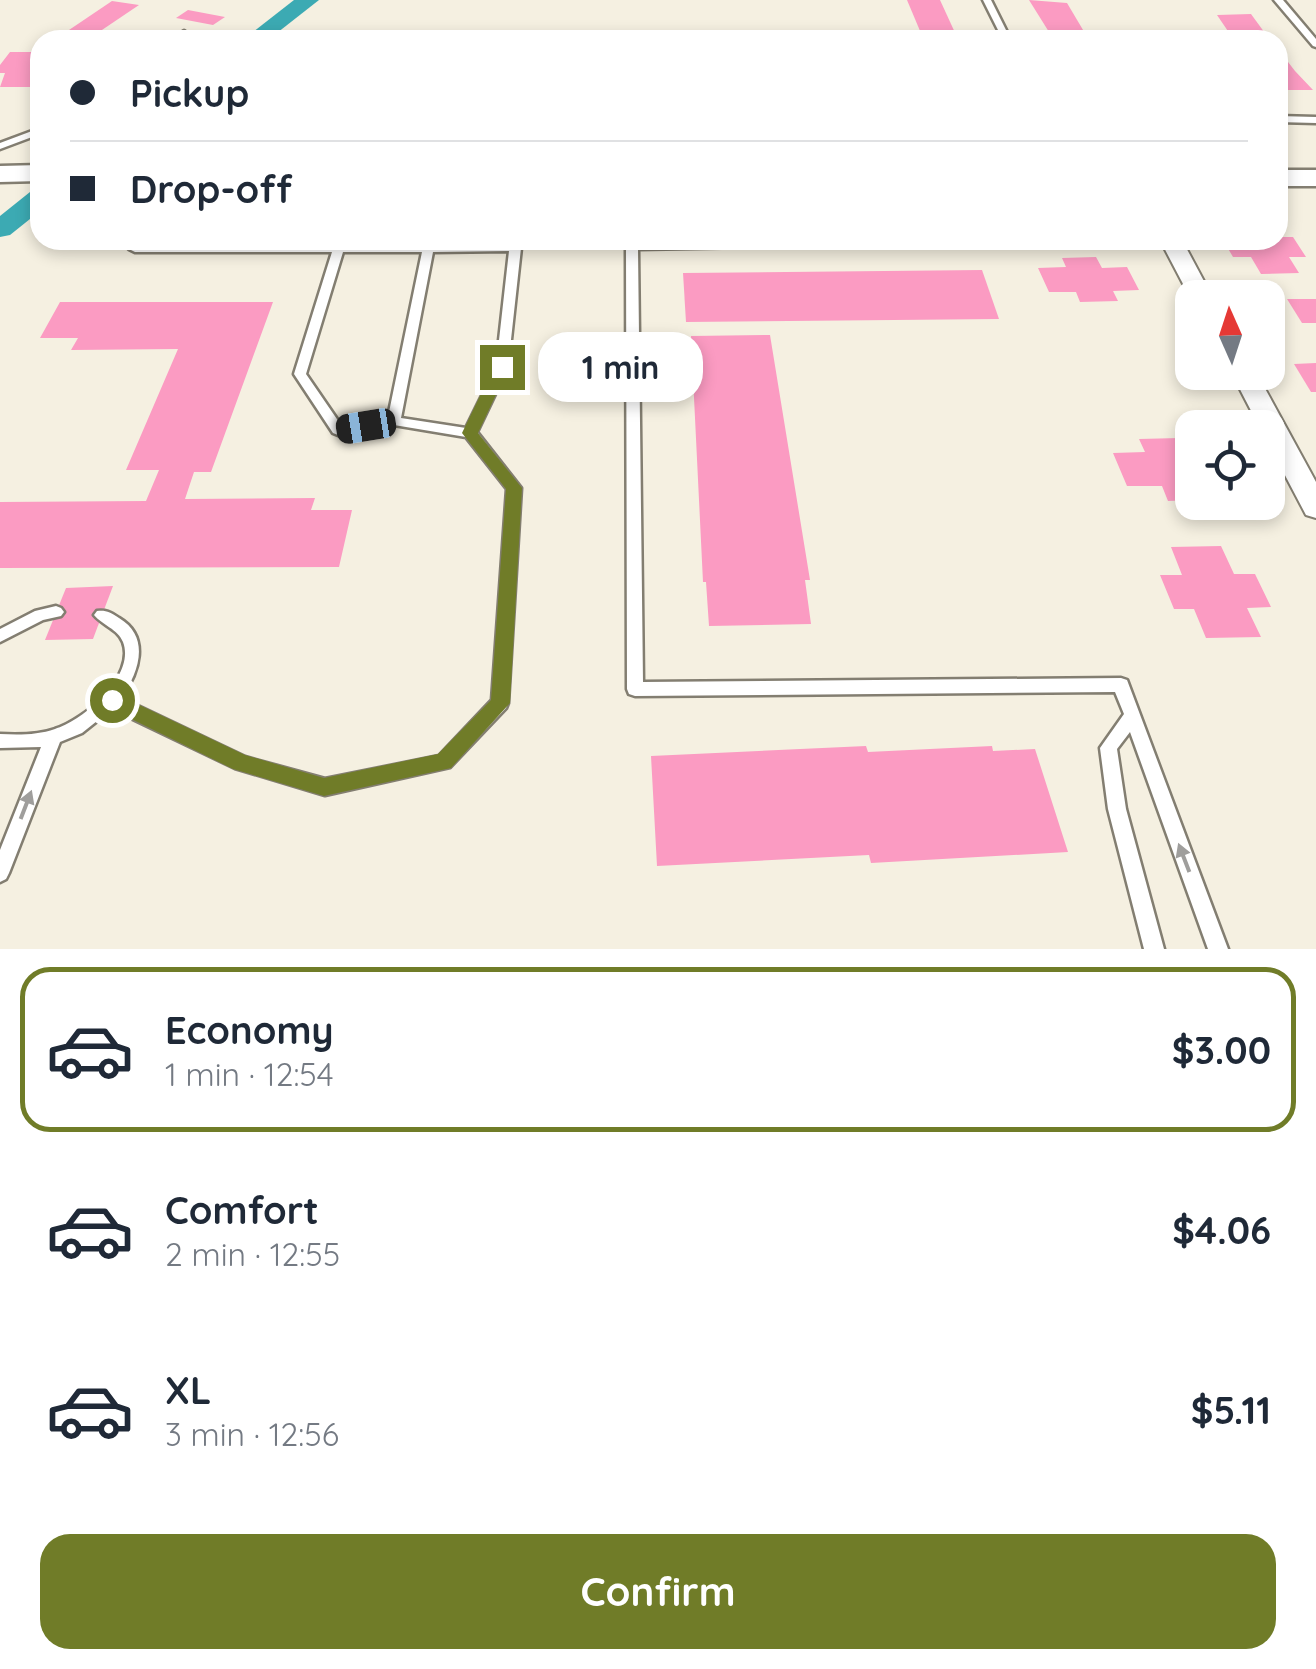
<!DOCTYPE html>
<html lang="en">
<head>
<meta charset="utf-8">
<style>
  body { margin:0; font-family:Quicksand,sans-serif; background:#f6f6f7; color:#1f2937; height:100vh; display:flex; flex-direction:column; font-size:38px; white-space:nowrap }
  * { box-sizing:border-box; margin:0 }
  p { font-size:32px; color:#747a83 }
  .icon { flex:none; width:55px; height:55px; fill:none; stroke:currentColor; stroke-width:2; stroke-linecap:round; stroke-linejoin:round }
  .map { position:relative; height:949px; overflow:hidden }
  .panel { display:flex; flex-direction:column; background:#fff; flex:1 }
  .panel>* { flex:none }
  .banner { position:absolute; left:30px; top:30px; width:1258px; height:220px; border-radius:30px; box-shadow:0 5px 15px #0003; display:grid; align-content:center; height:220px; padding:0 40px; background:#fff }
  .needle { width:65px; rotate:357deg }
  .controls { position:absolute; left:1175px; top:280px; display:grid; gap:20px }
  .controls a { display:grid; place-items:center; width:110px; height:110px; border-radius:20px; background:#fff; box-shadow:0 5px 15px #0003; font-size:50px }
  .end { position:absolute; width:45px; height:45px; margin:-22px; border:12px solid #707c28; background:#fff; box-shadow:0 0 0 5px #fff }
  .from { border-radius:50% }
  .bubble { position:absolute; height:70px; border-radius:30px; background:#fff; box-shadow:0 5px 15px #0003; font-size:32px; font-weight:700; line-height:70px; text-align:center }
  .car { position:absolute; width:30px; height:60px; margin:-30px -15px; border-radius:12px; box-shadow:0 0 8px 2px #0007; background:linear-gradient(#222 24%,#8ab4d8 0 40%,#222 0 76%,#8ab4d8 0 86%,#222 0) }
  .banner b { display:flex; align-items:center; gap:35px; height:95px; font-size:38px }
  .banner b+b { border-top:2px solid #e0e1e3 }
  .banner i { width:25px; height:25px; background:#1f2937 }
  ul { padding:18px 0 0; list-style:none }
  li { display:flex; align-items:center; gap:30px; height:165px; margin:0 20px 15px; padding:0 20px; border:5px solid transparent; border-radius:30px }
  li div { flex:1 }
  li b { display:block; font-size:38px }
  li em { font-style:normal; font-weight:700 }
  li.active { border-color:#707c28 }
  li>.icon { width:90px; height:90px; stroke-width:1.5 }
  .action { display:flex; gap:20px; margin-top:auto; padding:20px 40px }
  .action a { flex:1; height:115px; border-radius:30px; background:#707c28; color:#fff; font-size:40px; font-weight:700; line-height:115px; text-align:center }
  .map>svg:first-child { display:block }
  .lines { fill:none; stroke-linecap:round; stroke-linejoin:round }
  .canal { fill:#3caab3; fill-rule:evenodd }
  .building { fill:#fb9bc2 }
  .service-casing { stroke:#837e71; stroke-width:5 }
  .minor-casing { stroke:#837e71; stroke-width:4 }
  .tertiary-casing { stroke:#837e71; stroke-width:5 }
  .service { fill:#fff; fill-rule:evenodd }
  .minor { fill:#fff; fill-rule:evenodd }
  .tertiary { fill:#fff; fill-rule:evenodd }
  .oneway { fill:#9f9e9c }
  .route { fill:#707c28 }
</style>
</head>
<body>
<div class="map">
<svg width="1316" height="949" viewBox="0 0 1316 949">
  <rect width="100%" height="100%" fill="#f5f0e1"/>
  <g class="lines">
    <g class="canal">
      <path d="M294,0H319L268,40H243Z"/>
      <path d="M40,190V211L10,235L0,237V216L30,192Z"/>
    </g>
  </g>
  <g class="building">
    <path d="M907,0H940L957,37L923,38Z"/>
    <path d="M1029,0L1067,3L1089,40H1054Z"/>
    <path d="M112,1L139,5L96,34L69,30Z"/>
    <path d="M188,10L225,17L213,25L176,18Z"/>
    <path d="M1251,14L1270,40H1234L1217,15Z"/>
    <path d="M1278,49L1295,71L1313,90H1278Z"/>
    <path d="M10,52H40V87H0L5,73H0V65Z"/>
    <path d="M1278,237H1293L1306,257H1289L1299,273L1261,274L1251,257H1233L1223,240Z"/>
    <path d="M1096,257L1102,268L1127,267L1139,290L1113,291L1118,301L1080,302L1076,292H1049L1038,268L1066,267L1062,258Z"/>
    <path d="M982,270L999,319L686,322L683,273Z"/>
    <path d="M1287,299H1316V323H1302Z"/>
    <path d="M60,302H273L211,472H194L185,499L315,498L311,510H352L339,567L0,568V502L146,501L159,470H126L178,349L71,350L78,338H40Z"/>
    <path d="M770,335L810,580H805L811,624L709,626L706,582H703L691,336Z"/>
    <path d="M1316,363V392H1311L1294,364Z"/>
    <path d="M1179,438L1186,452H1192V500L1168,501L1162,486H1127L1113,453L1145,452L1139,439Z"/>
    <path d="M1221,546L1234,574H1255L1271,607L1247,608L1261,637L1206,638L1194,609H1174L1160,575H1182L1171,547Z"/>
    <path d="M113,586L93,639L45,640L66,588Z"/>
    <path d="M866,746L868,752L992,746L993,751L1035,749L1068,852L871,863L869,855L657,866L651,756Z"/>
  </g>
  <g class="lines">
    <g class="service-casing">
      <g id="service">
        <path d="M983,0H991L1011,40H1003Z"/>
        <path d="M1274,0H1283L1316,39V47L1313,46Z"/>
        <path d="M184,31L188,34L180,40H170Z"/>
        <path d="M1278,116L1316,117V123L1278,122Z"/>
        <path d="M40,128V134L0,149V143Z"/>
        <path d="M781,240H974L968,243L638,249L643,682L1121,678L1127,680L1228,949H1208L1130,732L1117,749L1126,809L1164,949H1144L1108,809L1100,748L1124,714L1115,692L635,696L629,694L627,689L626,246L632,243Z"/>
        <path d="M339,245H515L521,248L508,367L477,432L521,488L508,703L506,708L450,767L325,795L235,768L112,709L82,733L60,742L9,873L6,879L0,882V850L41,747L0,748V734C19,735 38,735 55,729C84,720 136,676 123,642C118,629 102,625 94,615L97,611C106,610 110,612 119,618C151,637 139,673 121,698L245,757L325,779L439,756L492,700L507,489L466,437L394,425L338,435L333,433L294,374L332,252H135L129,249L135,246ZM509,251L496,367L466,428L401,418L433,252ZM343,252H422L388,417L341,425L306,374Z"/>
        <path d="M56,606L61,608L64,612L61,616L43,620L0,642V629L35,611Z"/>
      </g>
    </g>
    <g class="minor-casing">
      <g id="minor">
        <path d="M1160,240H1182L1213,298H1192V301Z"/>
        <path d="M1231,372H1256L1316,482V518L1306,515L1268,443V428H1260Z"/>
      </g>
    </g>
    <g class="tertiary-casing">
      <g id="tertiary">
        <path d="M40,165V181L0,182V166Z"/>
        <rect x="1278" y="170" width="38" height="16"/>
      </g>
    </g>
    <use href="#service" class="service"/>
    <use href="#minor" class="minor"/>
    <use href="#tertiary" class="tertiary"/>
  </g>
  <defs><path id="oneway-solid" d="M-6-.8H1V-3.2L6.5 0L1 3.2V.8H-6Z" transform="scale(2.5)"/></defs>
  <g class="oneway">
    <use href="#oneway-solid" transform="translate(26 805) rotate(-69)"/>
    <use href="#oneway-solid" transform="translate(1184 858) rotate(-111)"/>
  </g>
  <path class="route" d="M502,362L509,367L478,433L522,488L510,703L451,768L324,796L233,769L105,706V695L112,692L245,755L324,778L438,754L491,700L506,489L462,433L494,367Z"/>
</svg>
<div class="controls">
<a><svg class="needle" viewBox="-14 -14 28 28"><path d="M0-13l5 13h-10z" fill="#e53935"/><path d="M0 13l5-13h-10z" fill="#747a83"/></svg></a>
<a><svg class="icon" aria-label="locate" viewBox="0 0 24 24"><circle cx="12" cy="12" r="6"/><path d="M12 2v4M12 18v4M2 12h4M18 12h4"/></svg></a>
</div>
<i class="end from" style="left:112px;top:700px"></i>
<i class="end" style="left:502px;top:367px"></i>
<div class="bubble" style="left:538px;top:332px;width:165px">1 min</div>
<i class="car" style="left:366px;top:426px;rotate:261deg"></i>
<div class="banner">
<b><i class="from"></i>Pickup</b>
<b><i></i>Drop-off</b>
</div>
</div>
<section class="panel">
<ul>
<li class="active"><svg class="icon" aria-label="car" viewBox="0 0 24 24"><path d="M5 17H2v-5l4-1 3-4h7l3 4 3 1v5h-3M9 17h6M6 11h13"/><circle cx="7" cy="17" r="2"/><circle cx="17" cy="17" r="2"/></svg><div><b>Economy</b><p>1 min · 12:54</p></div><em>$3.00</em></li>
<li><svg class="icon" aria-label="car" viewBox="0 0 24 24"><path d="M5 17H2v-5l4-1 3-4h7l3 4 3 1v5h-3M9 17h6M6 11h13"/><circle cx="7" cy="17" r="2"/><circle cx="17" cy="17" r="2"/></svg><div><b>Comfort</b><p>2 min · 12:55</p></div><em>$4.06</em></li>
<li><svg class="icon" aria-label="car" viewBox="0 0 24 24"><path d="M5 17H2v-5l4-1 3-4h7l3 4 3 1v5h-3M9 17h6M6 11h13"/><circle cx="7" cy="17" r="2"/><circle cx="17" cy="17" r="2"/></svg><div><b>XL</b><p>3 min · 12:56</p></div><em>$5.11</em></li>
</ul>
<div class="action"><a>Confirm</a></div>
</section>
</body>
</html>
